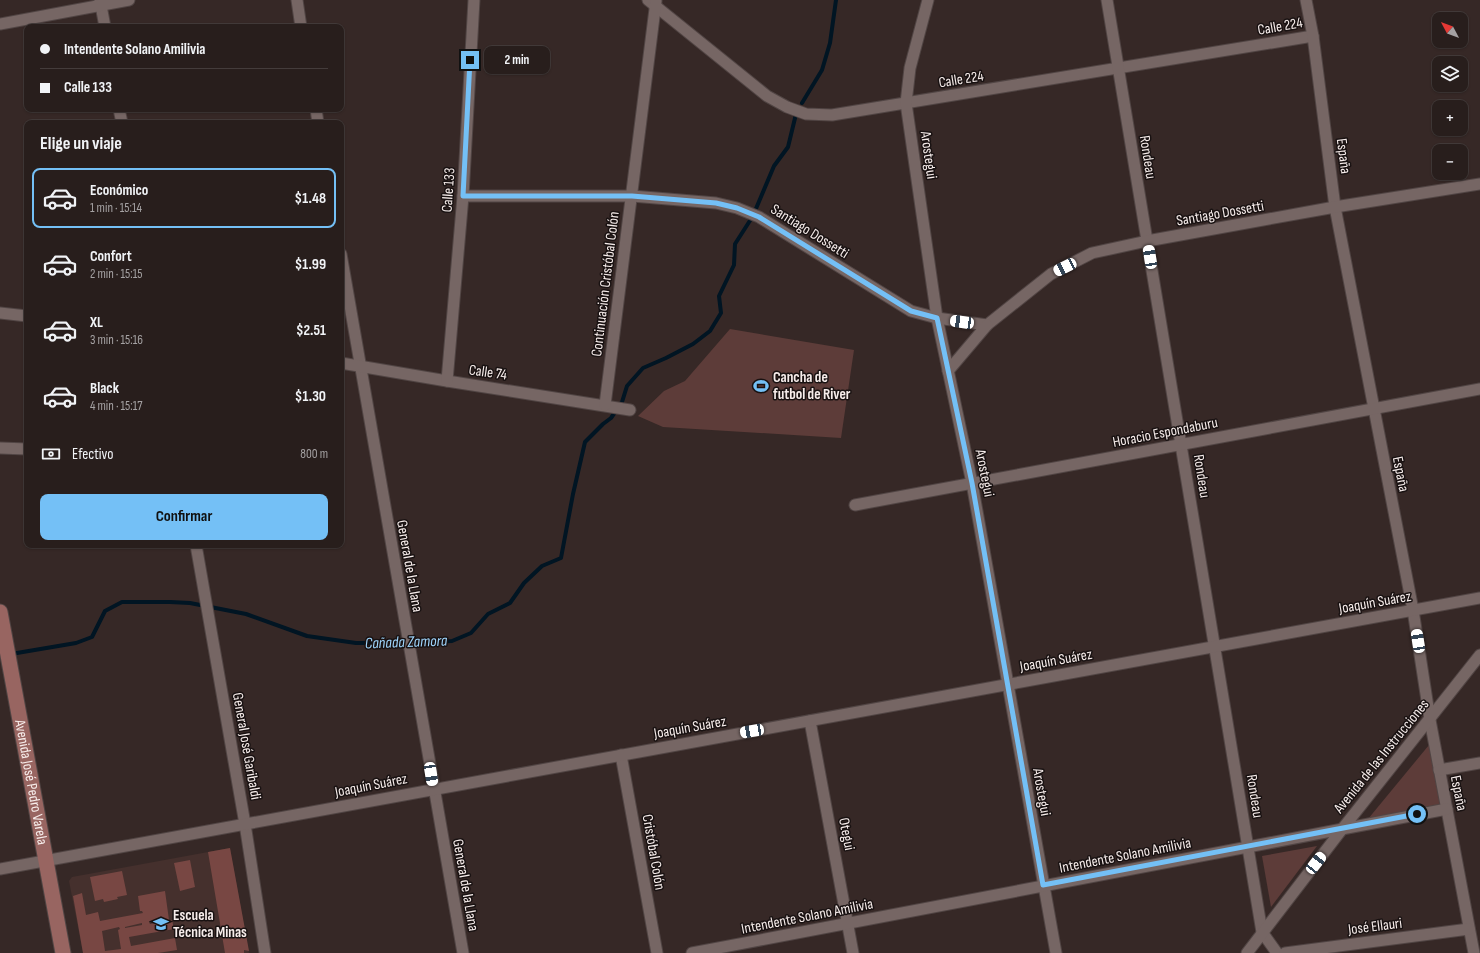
<!DOCTYPE html>
<html lang="es">
<head>
<meta charset="utf-8">
<style>
  body { margin:0; font-family:"Sofia Sans Condensed",sans-serif; background:#302725; color:#f1f3f6; height:100vh; display:flex; flex-direction:column; font-size:15px; white-space:nowrap }
  * { box-sizing:border-box; margin:0 }
  p { font-size:13px; color:#a5a2a3 }
  .icon { flex:none; width:22px; height:22px; fill:none; stroke:currentColor; stroke-width:2; stroke-linecap:round; stroke-linejoin:round }
  .map { position:relative; flex:1; overflow:hidden }
  .sheet { position:absolute; left:24px; top:120px; width:320px; height:428px; display:flex; flex-direction:column; background:#281e1c; border-radius:8px; box-shadow:0 1px 3px #0004,0 0 0 1px #443c3b }
  .sheet>* { flex:none }
  .banner { position:absolute; left:24px; top:24px; width:320px; height:88px; border-radius:8px; box-shadow:0 1px 3px #0004,0 0 0 1px #443c3b; display:grid; align-content:center; height:88px; padding:0 16px; background:#281e1c }
  .needle { width:26px; rotate:311deg }
  .controls { position:absolute; left:1432px; top:12px; display:grid; gap:8px }
  .controls a { display:grid; place-items:center; width:36px; height:36px; border-radius:8px; background:#281e1c; box-shadow:0 1px 3px #0004,0 0 0 1px #443c3b; font-size:20px }
  .end { position:absolute; width:18px; height:18px; margin:-9px; border:5px solid #74c0f6; background:#111; box-shadow:0 0 0 2px #111 }
  .from { border-radius:50% }
  .bubble { position:absolute; height:28px; border-radius:8px; background:#281e1c; box-shadow:0 1px 3px #0004,0 0 0 1px #443c3b; font-size:13px; font-weight:700; line-height:28px; text-align:center }
  .car { position:absolute; width:12px; height:24px; margin:-12px -6px; border-radius:5px; box-shadow:0 0 3px 1px #0007; background:linear-gradient(#fff 24%,#345 0 40%,#fff 0 76%,#345 0 86%,#fff 0) }
  .banner b { display:flex; align-items:center; gap:14px; height:38px; font-size:15px }
  .banner b+b { border-top:1px solid #443c3b }
  .banner i { width:10px; height:10px; background:#f1f3f6 }
  ul { padding:0; list-style:none }
  li { display:flex; align-items:center; gap:12px; height:60px; margin:0 8px 6px; padding:0 8px; border:2px solid transparent; border-radius:8px }
  li div { flex:1 }
  li b { display:block; font-size:15px }
  li em { font-style:normal; font-weight:700 }
  li.selected { border-color:#74c0f6 }
  li>.icon { width:36px; height:36px; stroke-width:1.5 }
  h2 { padding:0 16px; font-size:18px; line-height:48px }
  .pay { display:flex; align-items:center; gap:10px; height:44px; padding:0 16px; font-size:15px }
  .pay p { margin-inline-start:auto }
  .primary-button { display:flex; gap:8px; margin-top:auto; padding:8px 16px }
  .primary-button a { flex:1; height:46px; border-radius:8px; background:#74c0f6; color:#111; font-size:16px; font-weight:700; line-height:46px; text-align:center }
  .map>svg:first-child { display:block }
  .built { fill:#45302d }
  .green { fill:#5d3c39 }
  .lines { fill:none; stroke-linecap:round; stroke-linejoin:round }
  .stream { stroke:#011523; stroke-width:4 }
  .building { fill:#784743; fill-rule:evenodd }
  .street-casing { stroke:#514544; stroke-width:13 }
  .secondary-casing { stroke:#514544; stroke-width:17 }
  .street { stroke:#766664; stroke-width:11 }
  .secondary { stroke:#986561; stroke-width:15 }
  .route { stroke:#74c0f6; stroke-width:5 }
  .labels { text-anchor:middle; stroke-width:3; stroke-linejoin:round; paint-order:stroke }
  .street-label { font-size:15px; fill:#f7edeb; stroke:#191212 }
  .poi-label { font-size:15px; font-weight:bold; fill:#f7edeb; stroke:#191212; text-anchor:start }
  .water-label { font-size:16px; font-style:italic; fill:#9fd5fc; stroke:#191212 }
</style>
</head>
<body>
<div class="map">
<svg width="1480" height="953" viewBox="0 0 1480 953">
  <rect width="100%" height="100%" fill="#362826"/>
  <path class="built" d="M230,848L249,953H83L69,881L72,877Z"/>
  <g class="green">
    <path d="M730,329L854,350L841,438L663,427L638,416L664,391L685,381Z"/>
    <path d="M1429,745L1442,806L1368,819Z"/>
    <path d="M1317,846L1271,907L1262,856Z"/>
  </g>
  <g class="lines">
    <g class="stream">
      <path d="M802,103L822,70L830,43L836,0"/>
      <path d="M755,211L774,166L788,147L796,114"/>
      <path d="M11,654L76,643L92,637L105,611L122,602H170L190,603L246,614L307,636L356,643H409L452,641L471,633L488,614L510,603L524,583L542,566L561,558L573,494L585,442L603,424L611,418L622,402L627,386L643,368L666,358L693,344L710,331L721,313L719,296L734,265L735,244L751,219"/>
    </g>
  </g>
  <g class="building">
    <path d="M230,848L249,951L244,950V953H225L208,852Z"/>
    <path d="M190,860L195,887L180,891L174,863Z"/>
    <path d="M122,871L127,895L117,897L118,899L104,902L103,899L95,901L90,877Z"/>
    <path d="M165,891L169,920H172L174,929L129,937L131,946L175,938L177,950L158,953H83L73,896L82,893L86,915L98,912L100,921L143,913L142,911H140L138,896ZM162,920L163,921L150,924L149,922ZM142,923V925L125,928V927ZM119,927L120,929L118,930L121,949L105,951L102,931Z"/>
  </g>
  <g class="lines">
    <g class="street-casing">
      <g id="street">
        <path d="M100,0L105,27"/>
        <path d="M297,0L301,27"/>
        <path d="M648,0L767,96L787,107L806,114L832,115L1313,36"/>
        <path d="M928,0L910,68L906,103L937,318L972,483L1056,953"/>
        <path d="M1107,0L1262,932L1277,953"/>
        <path d="M1306,0L1313,36L1335,207L1413,610L1430,720L1474,953"/>
        <path d="M0,24L129,0"/>
        <path d="M119,109L122,123"/>
        <path d="M316,109L318,123"/>
        <path d="M463,196H632L716,203L737,208L759,217L911,311L937,318L987,325L1051,274L1092,253L1147,241L1335,207L1480,184"/>
        <path d="M341,254L463,953"/>
        <path d="M0,313L27,316"/>
        <path d="M341,363L447,381L630,410"/>
        <path d="M948,371L987,325"/>
        <path d="M447,381L463,196L474,0"/>
        <path d="M605,405L656,1"/>
        <path d="M0,448L27,449"/>
        <path d="M855,505L1480,389"/>
        <path d="M196,545L245,824L265,953"/>
        <path d="M810,721L853,953"/>
        <path d="M621,755L657,953"/>
        <path d="M1439,770L1480,763"/>
        <path d="M0,869L1480,598"/>
        <path d="M692,953L1447,809"/>
        <path d="M1247,953L1343,828L1480,655"/>
        <path d="M1285,953L1469,929"/>
      </g>
    </g>
    <g class="secondary-casing">
      <g id="secondary">
        <path id="s1" d="M0,612L63,953"/>
      </g>
    </g>
    <use href="#street" class="street"/>
    <use href="#secondary" class="secondary"/>
  </g>
  <g class="lines">
    <path class="route" d="M470,60L463,196H632L716,203L737,208L759,217L911,311L937,318L972,483L1043,885L1417,814"/>
  </g>
  <defs>
    <g id="stadium-bare" transform="scale(1.2)"><path d="M0-5a6.5 5 0 1 0 0 10a6.5 5 0 1 0 0-10ZM-3.5-1.8h7v3.6h-7Z" fill="#74c0f6" stroke="#191212" stroke-width="2.5" paint-order="stroke"/></g>
    <g id="school-bare" transform="scale(1.2)"><path d="M0-5L7-2L0 1L-7-2ZM-4 1L0 2.5L4 1V4Q0 6-4 4Z" fill="#74c0f6" stroke="#191212" stroke-width="2.5" paint-order="stroke"/></g>
  </defs>
  <g fill-rule="evenodd">
    <use href="#stadium-bare" x="761" y="386"/>
    <use href="#school-bare" x="161" y="924"/>
  </g>
  <g class="labels">
    <g class="street-label">
      <text transform="translate(1280 26) rotate(-10)" y="5">Calle 224</text>
      <text transform="translate(961 79) rotate(-9)" y="5">Calle 224</text>
      <text transform="translate(929 155) rotate(82)" y="5">Arostegui</text>
      <text transform="translate(1344 156) rotate(83)" y="5">España</text>
      <text transform="translate(1148 157) rotate(81)" y="5">Rondeau</text>
      <text transform="translate(448 190) rotate(-86)" y="5">Calle 133</text>
      <text transform="translate(1220 213) rotate(-10)" y="5">Santiago Dossetti</text>
      <text transform="translate(810 231) rotate(32)" y="5">Santiago Dossetti</text>
      <text transform="translate(605 284) rotate(-83)" y="5">Continuación Cristóbal Colón</text>
      <text transform="translate(488 372) rotate(8)" y="5">Calle 74</text>
      <text transform="translate(1165 432) rotate(-11)" y="5">Horacio Espondaburu</text>
      <text transform="translate(985 473) rotate(79)" y="5">Arostegui</text>
      <text transform="translate(1401 474) rotate(79)" y="5">España</text>
      <text transform="translate(1202 476) rotate(81)" y="5">Rondeau</text>
      <text transform="translate(410 566) rotate(80)" y="5">General de la Llana</text>
      <text transform="translate(1375 602) rotate(-10)" y="5">Joaquín Suárez</text>
      <text transform="translate(1056 660) rotate(-10)" y="5">Joaquín Suárez</text>
      <text transform="translate(690 727) rotate(-10)" y="5">Joaquín Suárez</text>
      <text transform="translate(247 746) rotate(80)" y="5">General José Garibaldi</text>
      <text transform="translate(1381 756) rotate(-51)" y="5">Avenida de las Instrucciones</text>
      <text dy="5" stroke="none"><textPath href="#s1" startOffset="173">Avenida José Pedro Varela</textPath></text>
      <text transform="translate(371 785) rotate(-11)" y="5">Joaquín Suárez</text>
      <text transform="translate(1042 792) rotate(80)" y="5">Arostegui</text>
      <text transform="translate(1459 793) rotate(79)" y="5">España</text>
      <text transform="translate(1255 796) rotate(81)" y="5">Rondeau</text>
      <text transform="translate(847 834) rotate(79)" y="5">Otegui</text>
      <text transform="translate(654 852) rotate(80)" y="5">Cristóbal Colón</text>
      <text transform="translate(1125 855) rotate(-11)" y="5">Intendente Solano Amilivia</text>
      <text transform="translate(466 885) rotate(80)" y="5">General de la Llana</text>
      <text transform="translate(807 916) rotate(-11)" y="5">Intendente Solano Amilivia</text>
      <text transform="translate(1375 926) rotate(-7)" y="5">José Ellauri</text>
    </g>
    <g class="poi-label">
      <text x="773" y="382">Cancha de<tspan x="773" dy="17">futbol de River</tspan></text>
      <text x="173" y="920">Escuela<tspan x="173" dy="17">Técnica Minas</tspan></text>
    </g>
    <g class="water-label">
      <text transform="translate(406 641) rotate(-2)" y="6">Cañada Zamora</text>
    </g>
  </g>
</svg>
<div class="controls">
<a><svg class="needle" viewBox="-14 -14 28 28"><path d="M0-13l5 13h-10z" fill="#e53935"/><path d="M0 13l5-13h-10z" fill="#a5a2a3"/></svg></a>
<a><svg class="icon" aria-label="layers" viewBox="0 0 24 24"><path d="M12 4l9 5-9 5-9-5zM3 14l9 5 9-5"/></svg></a>
<a>+</a>
<a>−</a>
</div>
<i class="end from" style="left:1417px;top:814px"></i>
<i class="end" style="left:470px;top:60px"></i>
<div class="bubble" style="left:484px;top:46px;width:66px">2 min</div>
<i class="car" style="left:1150px;top:257px;rotate:351deg"></i>
<i class="car" style="left:1065px;top:267px;rotate:243deg"></i>
<i class="car" style="left:962px;top:322px;rotate:278deg"></i>
<i class="car" style="left:1418px;top:641px;rotate:351deg"></i>
<i class="car" style="left:752px;top:731px;rotate:260deg"></i>
<i class="car" style="left:431px;top:774px;rotate:171deg"></i>
<i class="car" style="left:1316px;top:863px;rotate:38deg"></i>
<div class="banner">
<b><i class="from"></i>Intendente Solano Amilivia</b>
<b><i></i>Calle 133</b>
</div>
<section class="sheet">
<h2>Elige un viaje</h2>
<ul>
<li class="selected"><svg class="icon" aria-label="car" viewBox="0 0 24 24"><path d="M5 17H2v-5l4-1 3-4h7l3 4 3 1v5h-3M9 17h6M6 11h13"/><circle cx="7" cy="17" r="2"/><circle cx="17" cy="17" r="2"/></svg><div><b>Económico</b><p>1 min · 15:14</p></div><em>$1.48</em></li>
<li><svg class="icon" aria-label="car" viewBox="0 0 24 24"><path d="M5 17H2v-5l4-1 3-4h7l3 4 3 1v5h-3M9 17h6M6 11h13"/><circle cx="7" cy="17" r="2"/><circle cx="17" cy="17" r="2"/></svg><div><b>Confort</b><p>2 min · 15:15</p></div><em>$1.99</em></li>
<li><svg class="icon" aria-label="car" viewBox="0 0 24 24"><path d="M5 17H2v-5l4-1 3-4h7l3 4 3 1v5h-3M9 17h6M6 11h13"/><circle cx="7" cy="17" r="2"/><circle cx="17" cy="17" r="2"/></svg><div><b>XL</b><p>3 min · 15:16</p></div><em>$2.51</em></li>
<li><svg class="icon" aria-label="car" viewBox="0 0 24 24"><path d="M5 17H2v-5l4-1 3-4h7l3 4 3 1v5h-3M9 17h6M6 11h13"/><circle cx="7" cy="17" r="2"/><circle cx="17" cy="17" r="2"/></svg><div><b>Black</b><p>4 min · 15:17</p></div><em>$1.30</em></li>
</ul>
<div class="pay"><svg class="icon" aria-label="cash" viewBox="0 0 24 24"><path d="M3 7h18v10H3z"/><circle cx="12" cy="12" r="2"/></svg>Efectivo<p>800 m</p></div>
<div class="primary-button"><a>Confirmar</a></div>
</section>
</div>
</body>
</html>
